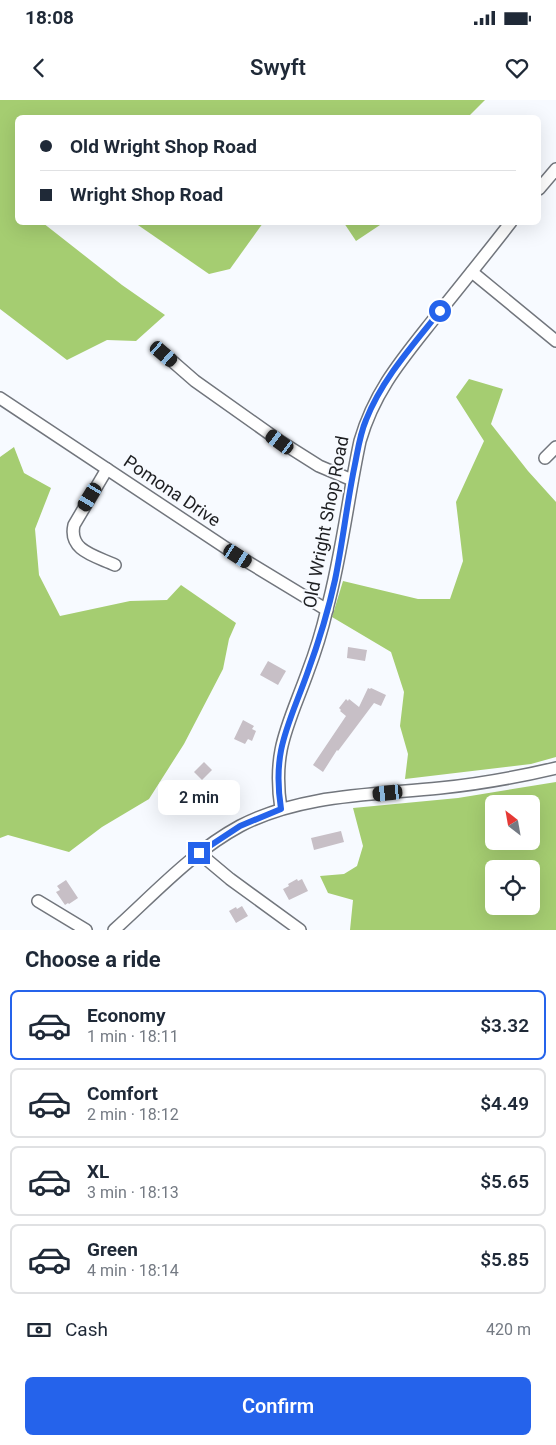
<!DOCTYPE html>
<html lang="en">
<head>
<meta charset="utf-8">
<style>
  body { margin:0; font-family:Roboto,sans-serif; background:#f2f2f3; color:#1f2937; height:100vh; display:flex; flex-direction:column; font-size:19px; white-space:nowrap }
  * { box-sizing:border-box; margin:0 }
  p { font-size:16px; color:#747a83 }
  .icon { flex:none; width:28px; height:28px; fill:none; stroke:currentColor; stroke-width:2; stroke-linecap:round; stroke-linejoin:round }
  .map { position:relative; height:830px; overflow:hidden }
  .sheet { display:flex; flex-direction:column; background:#fff; flex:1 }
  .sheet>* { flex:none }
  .hud { position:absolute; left:15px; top:15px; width:526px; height:110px; border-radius:8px; box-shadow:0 5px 20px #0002; display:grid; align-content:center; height:110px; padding:0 25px; background:#fff }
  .needle { width:32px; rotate:329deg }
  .buttons { position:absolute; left:485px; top:695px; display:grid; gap:10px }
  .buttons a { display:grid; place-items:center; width:55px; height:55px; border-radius:8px; background:#fff; box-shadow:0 5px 20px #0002; font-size:25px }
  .end { position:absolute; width:22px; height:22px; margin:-11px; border:6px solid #2563eb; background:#fff; box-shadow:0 0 0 2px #fff }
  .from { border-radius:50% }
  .bubble { position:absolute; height:35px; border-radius:8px; background:#fff; box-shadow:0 5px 20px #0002; font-size:16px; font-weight:600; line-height:35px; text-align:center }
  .car { position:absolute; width:15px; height:30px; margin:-15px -8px; border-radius:6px; box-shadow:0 0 4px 1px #0007; background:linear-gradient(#222 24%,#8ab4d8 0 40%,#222 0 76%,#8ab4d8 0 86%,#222 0) }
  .hud b { display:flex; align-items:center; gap:18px; height:48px; font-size:19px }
  .hud b+b { border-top:1px solid #e0e1e3 }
  .hud i { width:12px; height:12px; background:#1f2937 }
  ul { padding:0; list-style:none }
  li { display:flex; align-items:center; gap:15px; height:70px; margin:0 10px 8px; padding:0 15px; border:2px solid #e0e1e3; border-radius:8px }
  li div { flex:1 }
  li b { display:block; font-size:19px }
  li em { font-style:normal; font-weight:600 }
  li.on { border-color:#2563eb }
  li>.icon { width:45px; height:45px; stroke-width:1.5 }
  h2 { padding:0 25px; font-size:22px; line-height:60px }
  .pay { display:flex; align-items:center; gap:12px; height:55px; padding:0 25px; font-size:19px }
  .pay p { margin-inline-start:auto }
  .button { display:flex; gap:10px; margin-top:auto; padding:10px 25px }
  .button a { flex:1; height:58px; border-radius:8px; background:#2563eb; color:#fff; font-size:20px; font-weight:600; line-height:58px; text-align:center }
  .status { display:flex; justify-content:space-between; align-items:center; height:35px; padding:0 25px; background:#fff; direction:ltr }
  .status svg { height:14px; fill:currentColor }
  header { display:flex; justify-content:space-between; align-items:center; height:65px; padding:0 25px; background:#fff; font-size:22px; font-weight:600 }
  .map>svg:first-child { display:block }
  .forest { fill:#a5cd71; fill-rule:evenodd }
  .building { fill:#c7bfc6 }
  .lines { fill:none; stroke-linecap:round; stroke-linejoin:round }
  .minor-casing { stroke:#72767d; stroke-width:14 }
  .minor { stroke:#fff; stroke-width:11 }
  .route { stroke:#2563eb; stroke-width:6 }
  .labels { text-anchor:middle; stroke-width:4; stroke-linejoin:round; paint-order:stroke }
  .street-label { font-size:18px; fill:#1d1e21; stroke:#f7faff }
</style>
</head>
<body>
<div class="status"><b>18:08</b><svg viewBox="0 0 49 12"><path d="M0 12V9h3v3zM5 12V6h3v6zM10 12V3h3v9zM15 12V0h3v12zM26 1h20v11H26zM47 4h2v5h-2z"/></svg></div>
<header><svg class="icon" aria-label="back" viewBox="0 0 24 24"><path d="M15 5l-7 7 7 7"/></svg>Swyft<svg class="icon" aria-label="heart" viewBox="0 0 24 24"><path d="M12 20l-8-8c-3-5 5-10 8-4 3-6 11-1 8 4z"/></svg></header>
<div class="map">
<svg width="556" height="830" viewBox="0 0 556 830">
  <rect width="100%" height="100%" fill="#f7faff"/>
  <g class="forest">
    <path d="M0,0H485L467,18H18V122L43,123L122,185L165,215L136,241L107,240L67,260L0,209Z"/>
    <path d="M135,123L263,122V123L230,169L209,174Z"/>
    <path d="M344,123H383L356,141Z"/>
    <path d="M469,279L503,289L491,324L528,371L556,402V657L531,664L405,679L408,654L400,626L404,592L391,552L332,517L343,481L418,499H450L463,461L456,402L484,341L456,297Z"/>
    <path d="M14,347L24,373L51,388L35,429L39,475L60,516L130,501L167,500L181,485L236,523L229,539L223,569L184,644L149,699L102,727L69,752L8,735L0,738V357Z"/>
    <path d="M556,682V830H350L353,800L328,793L320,776L344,774L357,766L363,746L353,708L458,698ZM494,704H531V741H494ZM494,769H531V806H494Z"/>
  </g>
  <g class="building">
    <path d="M348,547L367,550L365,561L347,558Z"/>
    <path d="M268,561L286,571L278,585L260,575Z"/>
    <path d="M368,588L370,589L371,588L386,595L381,606L374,603L338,651L337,650L323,672L313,665L346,616L340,611L341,610L339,608L346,599L348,601L349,599L359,607Z"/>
    <path d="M243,620L254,626L252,629L256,631L252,641L248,639L245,644L234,639Z"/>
    <path d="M204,662L212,670L202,680L194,672Z"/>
    <path d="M176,691L183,700L170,710L163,701Z"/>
    <path d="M341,731L344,742L314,750L311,738Z"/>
    <path d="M297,779L298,781L302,779L308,791L289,800L283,789L289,786L288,784Z"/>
    <path d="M66,780L78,798L69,804L68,803L65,805L56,792L60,790L57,786Z"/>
    <path d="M242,806L248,816L236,823L229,811L236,807L237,809Z"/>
  </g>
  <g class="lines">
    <g class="minor-casing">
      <g id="minor">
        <path d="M539,89L556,69"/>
        <path d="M472,172L556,241"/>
        <path d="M164,254L195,281L281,342L319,366L352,380"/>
        <path d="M0,298L238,456L327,510"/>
        <path d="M545,358L556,347"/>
        <path d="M107,369L74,425C68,451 96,456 115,465"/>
        <path d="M281,709C272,651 288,626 307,574C315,553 322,531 327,509C342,454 348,397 360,341C375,289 404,257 437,215C462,184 487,153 511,122"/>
        <path d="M199,753L230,779L300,830"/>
        <path d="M38,801L86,830"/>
        <path d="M114,830C154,794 192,752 240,726C301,694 373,695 440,688C479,684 518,677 556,668"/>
      </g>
    </g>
    <use href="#minor" class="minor"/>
  </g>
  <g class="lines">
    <path class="route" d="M199,753L240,726L281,709C272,651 288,627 307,574C318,544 328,512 335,480C343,441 347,402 355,364C358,349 360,334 366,320C382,279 413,245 440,211"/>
  </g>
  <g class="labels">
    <g class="street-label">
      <text transform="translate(172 391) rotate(34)" y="6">Pomona Drive</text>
      <text transform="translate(326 422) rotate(-79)" y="6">Old Wright Shop Road</text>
    </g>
  </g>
</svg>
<div class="buttons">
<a><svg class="needle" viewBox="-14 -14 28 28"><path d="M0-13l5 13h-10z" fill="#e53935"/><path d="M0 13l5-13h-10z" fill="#747a83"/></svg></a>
<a><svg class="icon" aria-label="locate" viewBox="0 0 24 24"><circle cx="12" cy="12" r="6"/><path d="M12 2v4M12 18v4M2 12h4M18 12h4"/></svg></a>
</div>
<i class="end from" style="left:440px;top:211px"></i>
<i class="end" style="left:199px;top:753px"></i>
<div class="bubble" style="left:158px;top:680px;width:82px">2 min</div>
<i class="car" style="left:164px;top:254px;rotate:131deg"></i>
<i class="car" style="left:280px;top:342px;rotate:306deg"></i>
<i class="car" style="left:90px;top:397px;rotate:211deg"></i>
<i class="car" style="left:238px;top:456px;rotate:122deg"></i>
<i class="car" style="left:388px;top:693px;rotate:264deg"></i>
<div class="hud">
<b><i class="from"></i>Old Wright Shop Road</b>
<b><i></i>Wright Shop Road</b>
</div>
</div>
<section class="sheet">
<h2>Choose a ride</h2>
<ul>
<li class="on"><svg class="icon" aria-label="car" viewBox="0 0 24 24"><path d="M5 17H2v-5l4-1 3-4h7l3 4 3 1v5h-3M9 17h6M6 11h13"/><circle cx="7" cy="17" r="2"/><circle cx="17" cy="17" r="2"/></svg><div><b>Economy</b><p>1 min · 18:11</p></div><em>$3.32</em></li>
<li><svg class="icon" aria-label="car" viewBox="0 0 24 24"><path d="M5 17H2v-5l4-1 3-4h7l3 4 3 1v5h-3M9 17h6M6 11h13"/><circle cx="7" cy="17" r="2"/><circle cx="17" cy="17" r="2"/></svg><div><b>Comfort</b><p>2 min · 18:12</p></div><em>$4.49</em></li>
<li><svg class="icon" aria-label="car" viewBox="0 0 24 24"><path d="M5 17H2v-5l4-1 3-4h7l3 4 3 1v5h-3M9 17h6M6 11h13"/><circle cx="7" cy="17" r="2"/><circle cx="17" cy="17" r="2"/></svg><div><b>XL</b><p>3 min · 18:13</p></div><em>$5.65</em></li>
<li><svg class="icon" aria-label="car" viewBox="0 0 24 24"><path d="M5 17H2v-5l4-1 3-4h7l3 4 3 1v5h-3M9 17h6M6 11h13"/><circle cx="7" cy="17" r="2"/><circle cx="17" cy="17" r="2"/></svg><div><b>Green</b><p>4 min · 18:14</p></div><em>$5.85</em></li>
</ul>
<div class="pay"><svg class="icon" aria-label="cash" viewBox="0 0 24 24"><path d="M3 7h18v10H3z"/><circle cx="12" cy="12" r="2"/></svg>Cash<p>420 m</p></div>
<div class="button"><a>Confirm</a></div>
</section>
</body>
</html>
